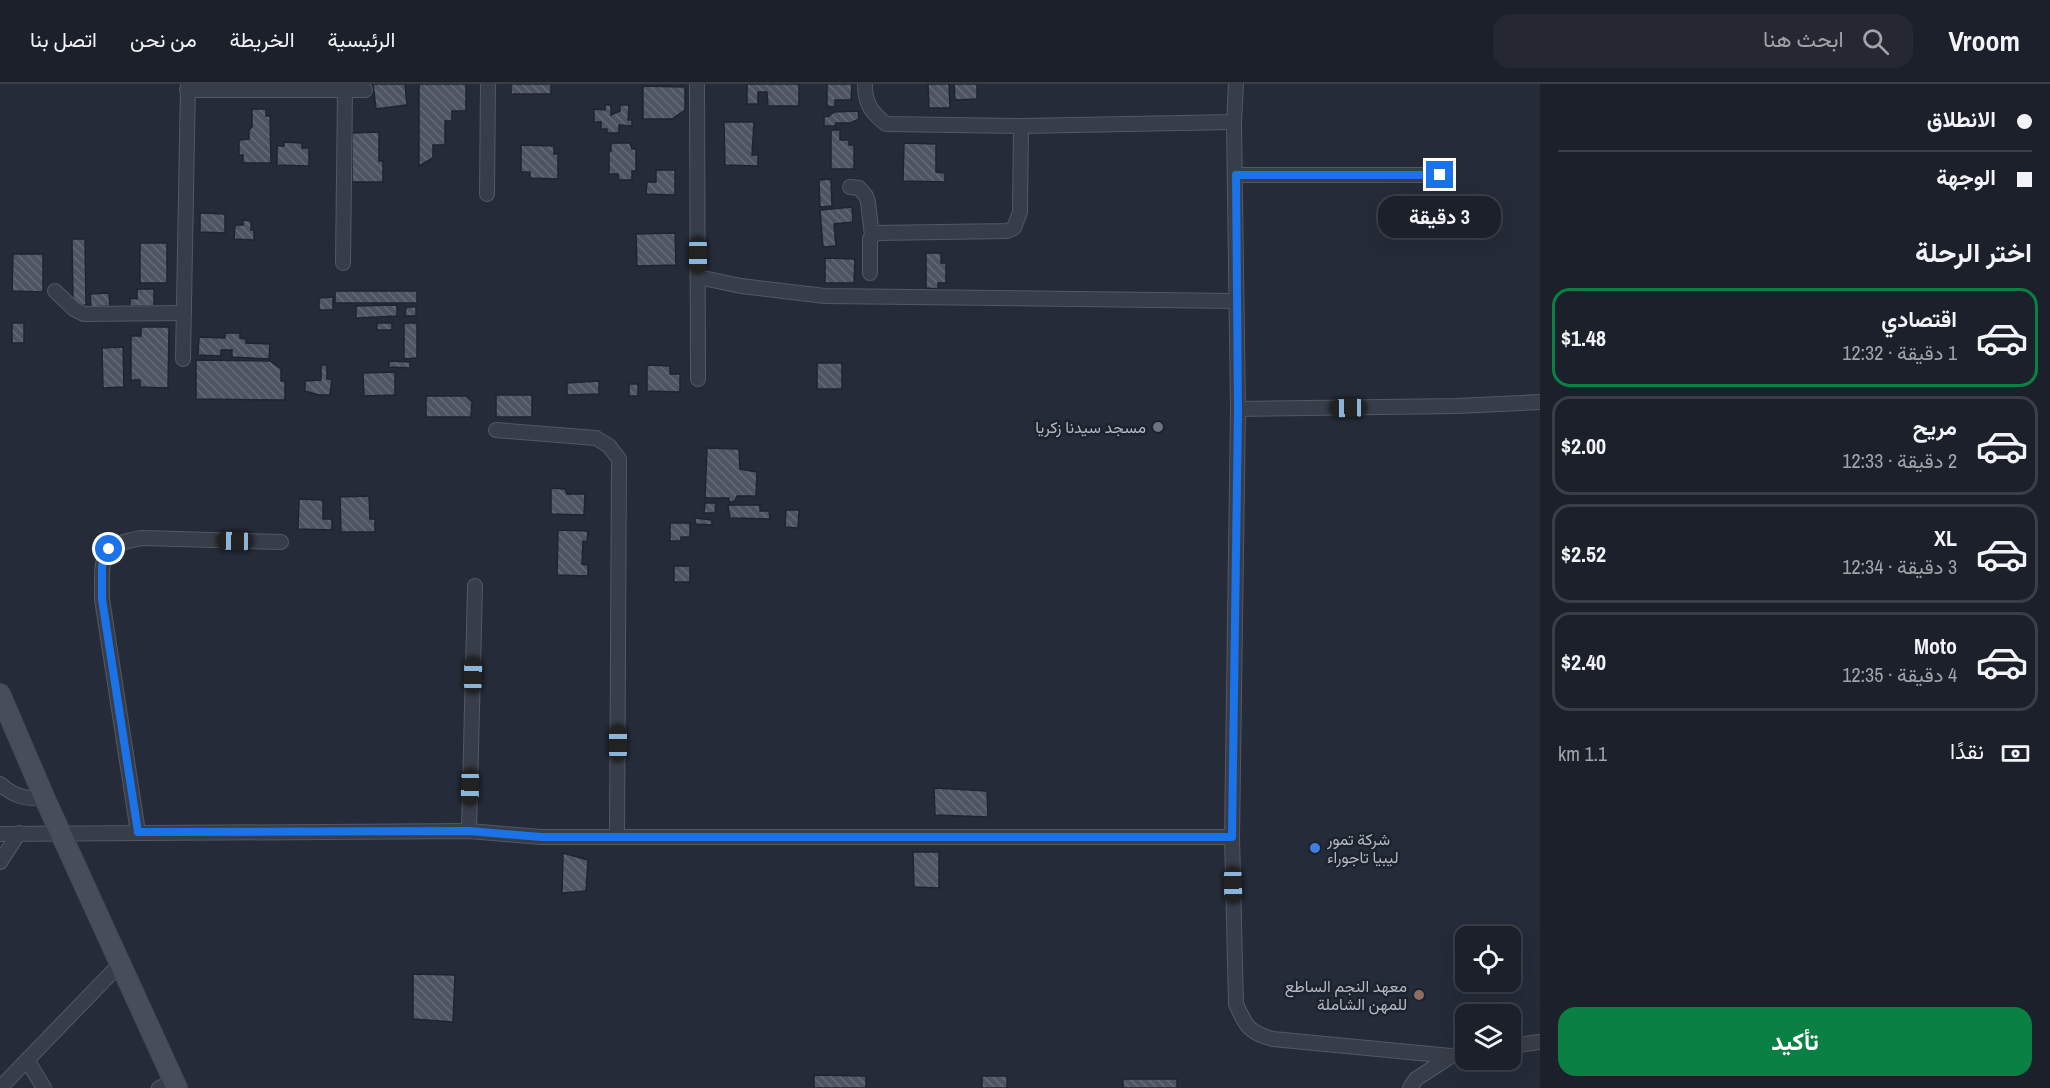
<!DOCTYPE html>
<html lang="ar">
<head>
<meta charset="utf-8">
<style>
  body { margin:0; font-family:"Archivo Narrow",Vazirmatn,sans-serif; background:#252832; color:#f1f3f6; direction:rtl; height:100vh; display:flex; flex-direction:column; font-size:22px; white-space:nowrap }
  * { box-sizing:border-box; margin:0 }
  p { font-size:20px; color:#a0a3a8 }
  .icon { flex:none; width:33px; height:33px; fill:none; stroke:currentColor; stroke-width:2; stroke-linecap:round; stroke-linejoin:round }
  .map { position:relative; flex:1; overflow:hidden; direction:ltr }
  .panel { display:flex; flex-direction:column; background:#1c202a; width:510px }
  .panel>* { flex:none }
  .banner { display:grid; align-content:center; height:132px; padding:0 18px; background:#1c202a }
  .fabs { position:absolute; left:1455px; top:842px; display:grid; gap:12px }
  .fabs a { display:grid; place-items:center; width:66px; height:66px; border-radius:12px; background:#1c202a; box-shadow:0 6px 24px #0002,0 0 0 2px #3a3e47; font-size:30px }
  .end { position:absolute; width:27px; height:27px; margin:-14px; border:8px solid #1a73e8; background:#fff; box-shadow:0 0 0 3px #fff }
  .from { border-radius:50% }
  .bubble { position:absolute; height:42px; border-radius:18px; background:#1c202a; box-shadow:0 6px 24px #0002,0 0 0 2px #3a3e47; font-size:20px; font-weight:700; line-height:42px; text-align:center; direction:rtl }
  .car { position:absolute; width:18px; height:36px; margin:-18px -9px; border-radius:8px; box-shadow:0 0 4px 2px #0007; background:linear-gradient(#222 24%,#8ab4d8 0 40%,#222 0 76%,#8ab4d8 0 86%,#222 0) }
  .banner b { display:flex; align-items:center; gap:21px; height:57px; font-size:22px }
  .banner b+b { border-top:2px solid #3a3e47 }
  .banner i { width:15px; height:15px; background:#f1f3f6 }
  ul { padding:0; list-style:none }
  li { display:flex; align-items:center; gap:18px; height:99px; margin:0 12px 9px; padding:0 6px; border:3px solid #3a3e47; border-radius:18px }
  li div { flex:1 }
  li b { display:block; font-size:22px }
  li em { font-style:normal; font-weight:700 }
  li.current { border-color:#0b8043 }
  li>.icon { width:54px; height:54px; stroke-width:1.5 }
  h2 { padding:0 18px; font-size:27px; line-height:72px }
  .pay { display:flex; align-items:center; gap:15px; height:66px; padding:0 18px; font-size:22px }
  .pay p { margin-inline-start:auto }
  .primary-button { display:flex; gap:12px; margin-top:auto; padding:12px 18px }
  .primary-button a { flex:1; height:69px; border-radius:18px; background:#0b8043; color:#fff; font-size:24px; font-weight:700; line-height:69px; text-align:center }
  header { display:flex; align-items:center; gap:36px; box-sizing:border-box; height:84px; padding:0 30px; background:#1c202a; border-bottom:2px solid #3a3e47 }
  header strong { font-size:28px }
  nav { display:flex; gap:33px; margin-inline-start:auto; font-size:21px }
  .search { width:420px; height:54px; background:#252832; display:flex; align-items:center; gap:15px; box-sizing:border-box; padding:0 21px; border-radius:18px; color:#a0a3a8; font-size:22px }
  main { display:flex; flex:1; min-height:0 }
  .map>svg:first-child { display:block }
  .building { fill:url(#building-back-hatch); stroke:#1f252f; stroke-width:1.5 }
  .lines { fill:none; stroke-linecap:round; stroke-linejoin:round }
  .street-casing { stroke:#535863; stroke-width:16 }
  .secondary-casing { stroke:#414751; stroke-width:22 }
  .street { stroke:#383e49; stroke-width:14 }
  .secondary { stroke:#474d5b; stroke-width:20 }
  .route { stroke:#1a73e8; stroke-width:8 }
  .worship-dot { fill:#6b7280; stroke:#1d232d; stroke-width:2 }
  .shop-dot { fill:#3f7fe0; stroke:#1d232d; stroke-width:2 }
  .education-dot { fill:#8d6e63; stroke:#1d232d; stroke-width:2 }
  .labels { text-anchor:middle; stroke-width:5; stroke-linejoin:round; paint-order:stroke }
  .poi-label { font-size:16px; fill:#b3b8c4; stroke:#1d232d; text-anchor:end }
</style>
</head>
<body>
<header>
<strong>Vroom</strong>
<div class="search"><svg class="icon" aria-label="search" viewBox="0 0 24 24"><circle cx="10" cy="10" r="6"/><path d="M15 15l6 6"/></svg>ابحث هنا</div>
<nav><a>الرئيسية</a><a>الخريطة</a><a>من نحن</a><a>اتصل بنا</a></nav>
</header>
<main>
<section class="panel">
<div class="banner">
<b><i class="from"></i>الانطلاق</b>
<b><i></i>الوجهة</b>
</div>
<h2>اختر الرحلة</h2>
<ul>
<li class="current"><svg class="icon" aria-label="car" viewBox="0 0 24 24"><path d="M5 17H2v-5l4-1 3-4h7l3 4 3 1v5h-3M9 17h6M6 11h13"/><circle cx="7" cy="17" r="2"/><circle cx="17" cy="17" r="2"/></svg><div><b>اقتصادي</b><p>1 دقيقة · 12:32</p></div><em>$1.48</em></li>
<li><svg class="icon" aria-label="car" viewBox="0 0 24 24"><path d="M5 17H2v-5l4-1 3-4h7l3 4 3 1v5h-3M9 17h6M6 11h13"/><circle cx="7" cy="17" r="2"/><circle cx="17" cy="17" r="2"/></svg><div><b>مريح</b><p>2 دقيقة · 12:33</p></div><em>$2.00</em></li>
<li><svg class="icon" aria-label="car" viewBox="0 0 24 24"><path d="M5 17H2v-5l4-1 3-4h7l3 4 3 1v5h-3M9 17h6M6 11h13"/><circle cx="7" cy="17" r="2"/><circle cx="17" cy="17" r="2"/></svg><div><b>XL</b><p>3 دقيقة · 12:34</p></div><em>$2.52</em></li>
<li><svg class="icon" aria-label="car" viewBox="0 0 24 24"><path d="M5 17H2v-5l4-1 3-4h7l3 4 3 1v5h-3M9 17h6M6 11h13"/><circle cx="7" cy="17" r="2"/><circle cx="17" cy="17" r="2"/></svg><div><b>Moto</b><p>4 دقيقة · 12:35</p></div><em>$2.40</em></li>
</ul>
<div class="pay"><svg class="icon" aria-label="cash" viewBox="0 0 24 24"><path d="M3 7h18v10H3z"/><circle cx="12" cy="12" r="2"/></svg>نقدًا<p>1.1 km</p></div>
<div class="primary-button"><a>تأكيد</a></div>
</section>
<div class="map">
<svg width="1540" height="1004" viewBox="0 0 1540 1004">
  <defs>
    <pattern id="building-back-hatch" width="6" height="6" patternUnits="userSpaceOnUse" patternTransform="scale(1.5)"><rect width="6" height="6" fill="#4d5563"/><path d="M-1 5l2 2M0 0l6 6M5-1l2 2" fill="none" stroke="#646b78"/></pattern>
  </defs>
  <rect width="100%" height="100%" fill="#252b38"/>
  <g class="building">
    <path d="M373,0H405L407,21L376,25Z"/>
    <path d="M419,0H466V27H452V37H445V61H433V74L419,82Z"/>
    <rect x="511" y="0" width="40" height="10"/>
    <path d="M747,0H799V22H768L767,8H758V20H747Z"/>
    <path d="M827,0H852L851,16H835V23L827,22Z"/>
    <path d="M928,0H949L950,24H929Z"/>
    <path d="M954,0H977V15L955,16Z"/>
    <path d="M643,2L685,3V26L672,35H643Z"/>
    <path d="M605,21H611V31L620,27V21H629L628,36H632V42L619,41V49H607V45H601V38H594V25L605,26Z"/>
    <path d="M252,25H266V32H270L271,79H243V71H239V56L249,55V46L252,43Z"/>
    <path d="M858,27L859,35L851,39H836L835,42H824V33L829,32L834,28Z"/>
    <path d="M724,38H754L752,71H758V82L725,81Z"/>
    <path d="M831,46H840V56H849V61H854V85H831Z"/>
    <path d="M379,48V77H383V98H352V49Z"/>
    <path d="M284,58L302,59V64H309V82L277,81V62H284Z"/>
    <path d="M611,59H630L632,65H636V87H632V96H619L618,90H609V67H611Z"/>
    <path d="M904,59L936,60V88L945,89V98L903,97Z"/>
    <path d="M521,61L554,62V70H558V95L530,94V88H521Z"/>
    <path d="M656,86H675V111L646,110L647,98H656Z"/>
    <path d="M831,95L832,122L820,123L819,96Z"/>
    <path d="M852,123L853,138L834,140L836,162L823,163L820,126Z"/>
    <path d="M200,129L225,130V149L200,148Z"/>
    <path d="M243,136L251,137V146H254V156L234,155L235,141H243Z"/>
    <path d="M675,149L676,181L637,182L636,150Z"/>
    <path d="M72,155H85L86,221H73Z"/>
    <rect x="140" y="159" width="27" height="40"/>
    <path d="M926,169H941V179H946V199H938V205L926,204Z"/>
    <path d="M13,170H43V208L12,207Z"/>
    <path d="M825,174L855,175L854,199H825Z"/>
    <path d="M137,205H154V222H130V214L137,215Z"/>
    <rect x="335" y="207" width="82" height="12"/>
    <path d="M109,209L110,222L91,223L90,210Z"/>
    <path d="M333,213V226H319V214Z"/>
    <path d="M397,221V232L356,234V222Z"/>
    <path d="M406,223H416V232H405Z"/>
    <rect x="12" y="239" width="12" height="20"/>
    <rect x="377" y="239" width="15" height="7"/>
    <path d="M404,239H417V274L404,275Z"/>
    <path d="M141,243H169L168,304L140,303V296H131V252H141Z"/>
    <path d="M225,249H240V254L246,255V259L270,260L269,275L232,273V266H221V272L198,271L199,253L225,254Z"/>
    <path d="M123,263L124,303L103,304L102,264Z"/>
    <path d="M196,276L270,277L281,285V297H285V316L196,315Z"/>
    <path d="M389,277L410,278V284L389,283Z"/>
    <rect x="817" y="279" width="25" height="26"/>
    <path d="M321,281H327V295H332L330,311H319L305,307V297L321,296Z"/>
    <path d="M647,281L670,282V290H680V308L647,307Z"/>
    <path d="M395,288V311L364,312L363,289Z"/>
    <path d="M599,297V310L567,311V299Z"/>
    <rect x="629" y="300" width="9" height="12"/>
    <rect x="496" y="311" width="36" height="22"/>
    <path d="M426,312H466L472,318L471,333H426Z"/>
    <path d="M707,364L739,365L740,385L757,388L756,412H737L735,417L729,418V414H705Z"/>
    <path d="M551,404L565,405L567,410H585L584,431L551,430Z"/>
    <path d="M369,412L370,435H375V448H341L340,413Z"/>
    <path d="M299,415L323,416V435H332V446L298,445Z"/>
    <path d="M705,419H716L715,429H704Z"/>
    <path d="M728,421H760V427H769L770,435L730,434Z"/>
    <path d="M786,426H799L798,444L785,443Z"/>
    <path d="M695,434L712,436V441L695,440Z"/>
    <path d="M670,439H690V453H681V457H670Z"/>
    <path d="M558,446L588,447L587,458L583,457L582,480L588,481V492L557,491Z"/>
    <rect x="674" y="482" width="16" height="16"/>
    <path d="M934,704L987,707L988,733L935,731Z"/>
    <path d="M913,768H939V804L914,803Z"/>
    <path d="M563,769L588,776L586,807L562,809Z"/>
    <path d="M413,890L455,891L453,938L413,935Z"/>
    <path d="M814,991L866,992V1004H814Z"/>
    <rect x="982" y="992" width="25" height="12"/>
    <rect x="1123" y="995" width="54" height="9"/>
  </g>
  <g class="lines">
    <g class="street-casing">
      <g id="street">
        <path d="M697,0L698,295"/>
        <path d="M865,0C865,20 871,28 886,40L1021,42L1234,38"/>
        <path d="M1236,0L1234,38L1238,325L1232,753L1236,920C1245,941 1249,949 1273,955L1451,972"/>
        <path d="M187,6H365"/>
        <path d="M1236,91H1440"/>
        <path d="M850,103L859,104L866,112L868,118L872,152"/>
        <path d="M487,110L488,0"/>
        <path d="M343,179L345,7"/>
        <path d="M870,189V155L876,149L1007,147L1014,144L1020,128L1021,42"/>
        <path d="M698,193L741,202L825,212L1236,217"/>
        <path d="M55,207L74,225L84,230L184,229"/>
        <path d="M183,275L188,0"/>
        <path d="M1238,325L1457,322L1540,318"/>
        <path d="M496,346L596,354L609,362L619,375L617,753"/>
        <path d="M0,700C16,714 25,714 45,715"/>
        <path d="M469,747L475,502"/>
        <path d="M138,748L102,515C102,475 98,461 142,454L281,458"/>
        <path d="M0,750L469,747L541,753H1232"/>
        <path d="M0,778L19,749"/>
        <path d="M1510,962L1540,958"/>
        <path d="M27,976L44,1004"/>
        <path d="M0,1004L120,880"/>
        <path d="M159,1004L174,998"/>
        <path d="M1410,1004L1416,995L1451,972L1466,969"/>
      </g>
    </g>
    <g class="secondary-casing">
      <path id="secondary" d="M0,610L45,715L177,1004"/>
    </g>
    <use href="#street" class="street"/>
    <use href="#secondary" class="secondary"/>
  </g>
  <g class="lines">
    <path class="route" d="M109,465L102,482V515L138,748L469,747L541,753H1232L1238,326L1236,91H1440"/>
  </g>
  <circle class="worship-dot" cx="1158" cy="343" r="6"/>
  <circle class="shop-dot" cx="1315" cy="764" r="6"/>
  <circle class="education-dot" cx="1419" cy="911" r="6"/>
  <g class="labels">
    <g class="poi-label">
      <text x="1146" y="349">مسجد سيدنا زكريا</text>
      <text x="1327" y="761" text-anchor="start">شركة تمور<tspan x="1327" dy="18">ليبيا تاجوراء</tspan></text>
      <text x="1407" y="908">معهد النجم الساطع<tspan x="1407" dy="18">للمهن الشاملة</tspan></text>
    </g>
  </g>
</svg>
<div class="fabs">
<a><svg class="icon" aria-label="locate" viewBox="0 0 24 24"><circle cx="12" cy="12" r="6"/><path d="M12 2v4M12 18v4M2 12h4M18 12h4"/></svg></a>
<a><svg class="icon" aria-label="layers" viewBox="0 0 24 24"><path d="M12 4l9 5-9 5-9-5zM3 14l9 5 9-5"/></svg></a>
</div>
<i class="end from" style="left:109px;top:465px"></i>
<i class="end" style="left:1440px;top:91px"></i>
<div class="bubble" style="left:1378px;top:112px;width:123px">3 دقيقة</div>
<i class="car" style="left:698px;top:171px;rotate:180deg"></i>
<i class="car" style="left:1348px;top:324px;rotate:269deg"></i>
<i class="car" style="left:235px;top:457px;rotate:271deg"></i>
<i class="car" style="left:473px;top:591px;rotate:1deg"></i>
<i class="car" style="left:618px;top:659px;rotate:0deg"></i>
<i class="car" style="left:470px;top:703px;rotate:181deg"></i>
<i class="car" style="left:1233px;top:801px;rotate:179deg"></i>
</div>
</main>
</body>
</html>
